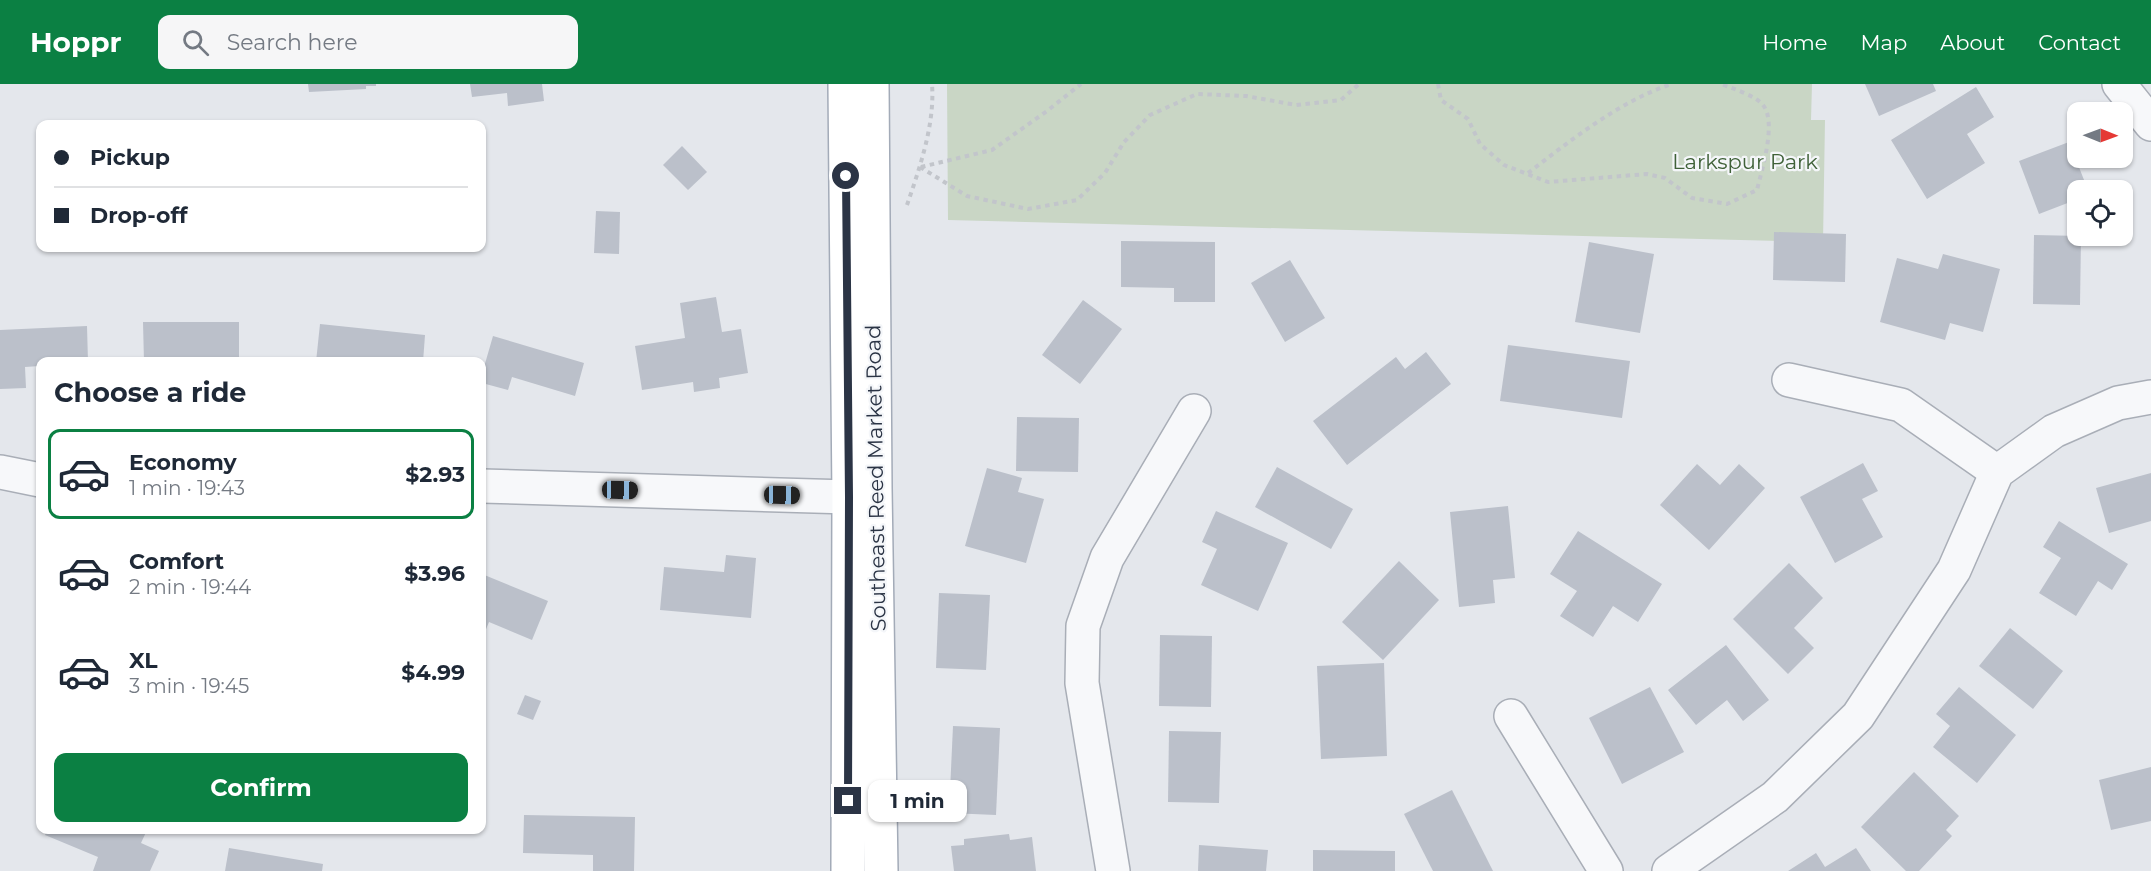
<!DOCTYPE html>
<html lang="en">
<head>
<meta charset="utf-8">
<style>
  body { margin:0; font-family:Montserrat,sans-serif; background:#f6f6f7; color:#1f2937; height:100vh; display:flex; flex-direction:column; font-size:22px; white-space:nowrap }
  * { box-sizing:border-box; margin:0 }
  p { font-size:20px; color:#747a83 }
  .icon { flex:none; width:33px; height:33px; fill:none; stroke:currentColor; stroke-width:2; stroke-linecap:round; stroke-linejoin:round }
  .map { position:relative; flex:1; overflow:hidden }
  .sheet { position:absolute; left:36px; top:273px; width:450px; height:477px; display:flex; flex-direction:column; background:#fff; border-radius:12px; box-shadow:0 2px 4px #0004 }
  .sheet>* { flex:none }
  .guide { position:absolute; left:36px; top:36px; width:450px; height:132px; border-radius:12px; box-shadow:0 2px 4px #0004; display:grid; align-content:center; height:132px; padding:0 18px; background:#fff }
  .needle { width:39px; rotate:91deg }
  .tools { position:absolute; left:2067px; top:18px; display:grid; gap:12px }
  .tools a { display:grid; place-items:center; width:66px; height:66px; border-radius:12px; background:#fff; box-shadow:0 2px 4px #0004; font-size:30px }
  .end { position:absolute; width:27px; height:27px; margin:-14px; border:8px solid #2b3445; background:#fff; box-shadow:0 0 0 3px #fff }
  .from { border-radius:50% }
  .bubble { position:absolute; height:42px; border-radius:12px; background:#fff; box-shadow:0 2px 4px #0004; font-size:20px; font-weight:700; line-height:42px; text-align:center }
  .car { position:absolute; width:18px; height:36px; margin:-18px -9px; border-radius:8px; box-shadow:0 0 4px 2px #0007; background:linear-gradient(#222 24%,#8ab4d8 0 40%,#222 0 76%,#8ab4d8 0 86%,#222 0) }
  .guide b { display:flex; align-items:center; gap:21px; height:57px; font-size:22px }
  .guide b+b { border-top:2px solid #e0e1e3 }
  .guide i { width:15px; height:15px; background:#1f2937 }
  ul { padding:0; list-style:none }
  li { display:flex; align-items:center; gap:18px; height:90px; margin:0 12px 9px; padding:0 6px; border:3px solid transparent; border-radius:12px }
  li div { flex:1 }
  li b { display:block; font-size:22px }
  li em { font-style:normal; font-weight:700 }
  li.active { border-color:#0b8043 }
  li>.icon { width:54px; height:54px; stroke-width:1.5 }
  h2 { padding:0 18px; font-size:27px; line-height:72px }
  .primary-button { display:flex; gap:12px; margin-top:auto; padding:12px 18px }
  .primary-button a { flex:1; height:69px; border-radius:12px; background:#0b8043; color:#fff; font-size:24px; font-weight:700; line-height:69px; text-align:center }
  header { display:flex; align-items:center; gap:36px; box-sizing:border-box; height:84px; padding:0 30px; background:#0b8043; color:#fff }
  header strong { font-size:28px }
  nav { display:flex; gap:33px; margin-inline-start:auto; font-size:21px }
  .search { width:420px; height:54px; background:#f6f6f7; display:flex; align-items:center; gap:15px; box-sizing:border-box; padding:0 21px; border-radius:12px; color:#747a83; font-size:22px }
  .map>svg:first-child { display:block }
  .green { fill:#c9d6c5 }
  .building { fill:#bbc0ca }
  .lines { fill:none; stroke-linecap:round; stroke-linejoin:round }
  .street-casing { stroke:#a9aeb7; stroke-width:36 }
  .primary-casing { stroke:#a3abb8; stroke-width:36 }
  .path { stroke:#c2c5cb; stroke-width:4; stroke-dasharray:4.5 4.5; stroke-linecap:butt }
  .street { stroke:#f7f8fa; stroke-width:33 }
  .primary { stroke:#fff; stroke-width:33 }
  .route { stroke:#2b3445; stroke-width:8 }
  .labels { text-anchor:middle; stroke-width:4.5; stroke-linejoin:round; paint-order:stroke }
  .park-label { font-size:21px; fill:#3f6138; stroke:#f4f6f9 }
  .street-label { font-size:21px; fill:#2b3445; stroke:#f4f6f9 }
</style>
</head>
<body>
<header>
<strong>Hoppr</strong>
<div class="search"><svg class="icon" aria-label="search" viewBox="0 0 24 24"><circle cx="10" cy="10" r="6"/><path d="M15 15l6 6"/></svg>Search here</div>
<nav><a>Home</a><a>Map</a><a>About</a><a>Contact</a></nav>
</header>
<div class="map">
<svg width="2151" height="787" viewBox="0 0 2151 787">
  <rect width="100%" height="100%" fill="#e4e7ec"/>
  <path class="green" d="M947,0H1812L1811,36H1825L1823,158L948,136Z"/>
  <g class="building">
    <path d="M308,0H376V2H366V5L309,8Z"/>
    <path d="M470,0H542L544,17L508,22L507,9L472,13Z"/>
    <path d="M1865,0H1933L1936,7L1879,32Z"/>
    <path d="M1976,3L1994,33L1967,50L1985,79L1927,115L1891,56Z"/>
    <path d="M2069,58L2088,106H2078V115L2039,130L2019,77Z"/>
    <path d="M682,62L707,88L688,106L663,81Z"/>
    <path d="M596,127L620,128L619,170L594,169Z"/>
    <path d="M1774,148L1846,150L1845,198L1773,196Z"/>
    <path d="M2034,151L2081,152L2080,221L2033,220Z"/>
    <path d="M1121,157L1215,158V218H1174V204L1121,203Z"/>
    <path d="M1589,158L1654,170L1640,249L1575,238Z"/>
    <path d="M1943,170L2000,185L1983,248L1950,239L1945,256L1880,238L1897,174L1938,185Z"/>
    <path d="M1290,176L1325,234L1285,258L1251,199Z"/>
    <path d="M716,213L722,248L741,245L748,289L719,294L720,304L694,308L693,298L642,306L635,262L685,254L680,219Z"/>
    <path d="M1083,216L1122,245L1080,300L1042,271Z"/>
    <path d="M143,238H239V278H144Z"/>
    <path d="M320,240L425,251L423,278H316Z"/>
    <path d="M87,242L88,278H40V282L25,283L26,304L0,305V246Z"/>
    <path d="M493,252L584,279L575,312L512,293L508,306L482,299V290Z"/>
    <path d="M1508,261L1630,277L1622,334L1500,317Z"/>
    <path d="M1426,268L1451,300L1347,381L1313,337L1396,273L1405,285Z"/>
    <path d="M1017,333L1079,334L1078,388L1016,387Z"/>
    <path d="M1863,379L1878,407L1862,415L1883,453L1835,479L1800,413Z"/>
    <path d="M1697,380L1720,401L1739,380L1765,404L1709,466L1660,421Z"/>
    <path d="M1277,383L1353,425L1331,465L1255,423Z"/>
    <path d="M987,384L1022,394L1018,408L1044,415L1026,479L965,462Z"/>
    <path d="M2151,389V437L2109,449L2096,404Z"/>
    <path d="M1508,422L1515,494L1493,496L1495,519L1459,523L1450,428Z"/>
    <path d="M1216,427L1288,459L1258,527L1201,501L1217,465L1202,458Z"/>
    <path d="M2059,437L2128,480L2112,506L2098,497L2076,532L2039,509L2061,474L2043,463Z"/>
    <path d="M1578,447L1662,500L1638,538L1613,522L1593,553L1560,532L1577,507L1550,490Z"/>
    <path d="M726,471L756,474L751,534L660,526L664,483L724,488Z"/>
    <path d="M1399,477L1439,516L1383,576L1342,538Z"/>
    <path d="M1789,479L1823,514L1794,544L1814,564L1788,590L1733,535Z"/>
    <path d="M482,490L548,517L532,556L489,538L482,555Z"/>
    <path d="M939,509L990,511L986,586L936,584Z"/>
    <path d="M2010,544L2063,587L2033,625L1979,582Z"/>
    <path d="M1160,551L1212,552L1211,623L1159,622Z"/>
    <path d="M1726,561L1769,616L1743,637L1727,616L1696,641L1668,606Z"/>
    <path d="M1384,579L1387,672L1321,675L1317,582Z"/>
    <path d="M1650,603L1684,668L1622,700L1589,634Z"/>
    <path d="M1959,603L2016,651L1977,699L1933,663L1950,642L1936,630Z"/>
    <path d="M525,611L541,617L533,636L517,630Z"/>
    <path d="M953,642L1000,644L996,731L949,729Z"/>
    <path d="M1169,647L1221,648L1219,719L1168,718Z"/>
    <path d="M2151,683V737L2111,746L2099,696Z"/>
    <path d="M1914,688L1959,732L1946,746L1952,752L1919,787H1906L1861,743Z"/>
    <path d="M1452,706L1493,787H1433L1404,730Z"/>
    <path d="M524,731L635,733L634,787H593V771L523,769Z"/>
    <path d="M47,746H147L141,759L159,767L150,787H93L98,773L45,751Z"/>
    <path d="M1009,750L1010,756L1032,753L1036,787H954L951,762L964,761V755Z"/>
    <path d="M1199,761L1268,766L1266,787H1198Z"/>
    <path d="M229,764L323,780L322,787H225Z"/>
    <path d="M1856,764L1871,787H1788L1816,769L1825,783Z"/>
    <path d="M1313,766L1395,767V787H1313Z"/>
  </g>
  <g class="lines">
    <g class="street-casing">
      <g id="street">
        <path d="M2119,0L2151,40"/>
        <path d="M1789,296L1901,321L1997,388"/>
        <path d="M0,388L40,396"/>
        <path d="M482,402L849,413"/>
        <path d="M1511,632L1606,787"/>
        <path d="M1113,787L1082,599L1083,542L1107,474L1194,327"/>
        <path d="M1669,787L1775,713L1858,632L1954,486L1997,388L2054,347L2118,319L2151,313"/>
      </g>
    </g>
    <g class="primary-casing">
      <g id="primary">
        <path d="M845,0L849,413L848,787"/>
        <path d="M872,0L875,404L881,787"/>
      </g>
    </g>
    <g class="path">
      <path d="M1438,0L1441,16L1468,35L1480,60L1504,81L1548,98L1647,90L1665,94L1692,114L1727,120L1757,106C1762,85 1777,38 1763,21C1756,12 1732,4 1721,0"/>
      <path d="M920,83L967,112L1028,125L1077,116L1105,89L1124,58L1150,31L1197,10L1246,12L1296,21L1341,16L1359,0"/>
      <path d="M921,83L992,66L1047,27L1081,0"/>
      <path d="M1528,89C1570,57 1621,16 1672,0"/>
      <path d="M907,121C920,83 935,40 932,0"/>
    </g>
    <use href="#street" class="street"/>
    <use href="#primary" class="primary"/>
  </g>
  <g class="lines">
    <path class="route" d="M846,92L849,413L848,717"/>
  </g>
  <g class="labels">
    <g class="park-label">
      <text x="1745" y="85">Larkspur Park</text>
    </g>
    <g class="street-label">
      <text transform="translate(876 394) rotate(-91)" y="7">Southeast Reed Market Road</text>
    </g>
  </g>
</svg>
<div class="tools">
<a><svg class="needle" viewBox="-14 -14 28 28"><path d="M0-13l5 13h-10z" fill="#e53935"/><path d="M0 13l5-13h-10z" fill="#747a83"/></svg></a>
<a><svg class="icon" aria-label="locate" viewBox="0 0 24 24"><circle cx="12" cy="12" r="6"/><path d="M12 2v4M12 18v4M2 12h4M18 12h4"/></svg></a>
</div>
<i class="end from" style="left:846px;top:92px"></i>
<i class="end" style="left:848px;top:717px"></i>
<div class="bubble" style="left:868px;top:696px;width:99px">1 min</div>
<i class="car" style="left:620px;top:406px;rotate:91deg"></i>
<i class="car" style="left:782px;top:411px;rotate:91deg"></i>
<div class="guide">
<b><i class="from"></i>Pickup</b>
<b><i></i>Drop-off</b>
</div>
<section class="sheet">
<h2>Choose a ride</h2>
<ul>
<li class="active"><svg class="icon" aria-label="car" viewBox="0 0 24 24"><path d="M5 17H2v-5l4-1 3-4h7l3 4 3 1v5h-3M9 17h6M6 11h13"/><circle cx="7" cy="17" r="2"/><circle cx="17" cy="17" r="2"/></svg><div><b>Economy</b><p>1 min · 19:43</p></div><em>$2.93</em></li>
<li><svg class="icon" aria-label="car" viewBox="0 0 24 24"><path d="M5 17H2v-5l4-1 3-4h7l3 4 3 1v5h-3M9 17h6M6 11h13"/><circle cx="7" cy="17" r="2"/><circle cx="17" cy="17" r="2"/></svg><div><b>Comfort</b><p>2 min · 19:44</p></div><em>$3.96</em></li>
<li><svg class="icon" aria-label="car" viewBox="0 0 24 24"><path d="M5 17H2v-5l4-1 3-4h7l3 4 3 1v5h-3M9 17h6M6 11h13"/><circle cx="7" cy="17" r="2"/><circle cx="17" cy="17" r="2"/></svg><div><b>XL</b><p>3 min · 19:45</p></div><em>$4.99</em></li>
</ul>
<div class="primary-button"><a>Confirm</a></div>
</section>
</div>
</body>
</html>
